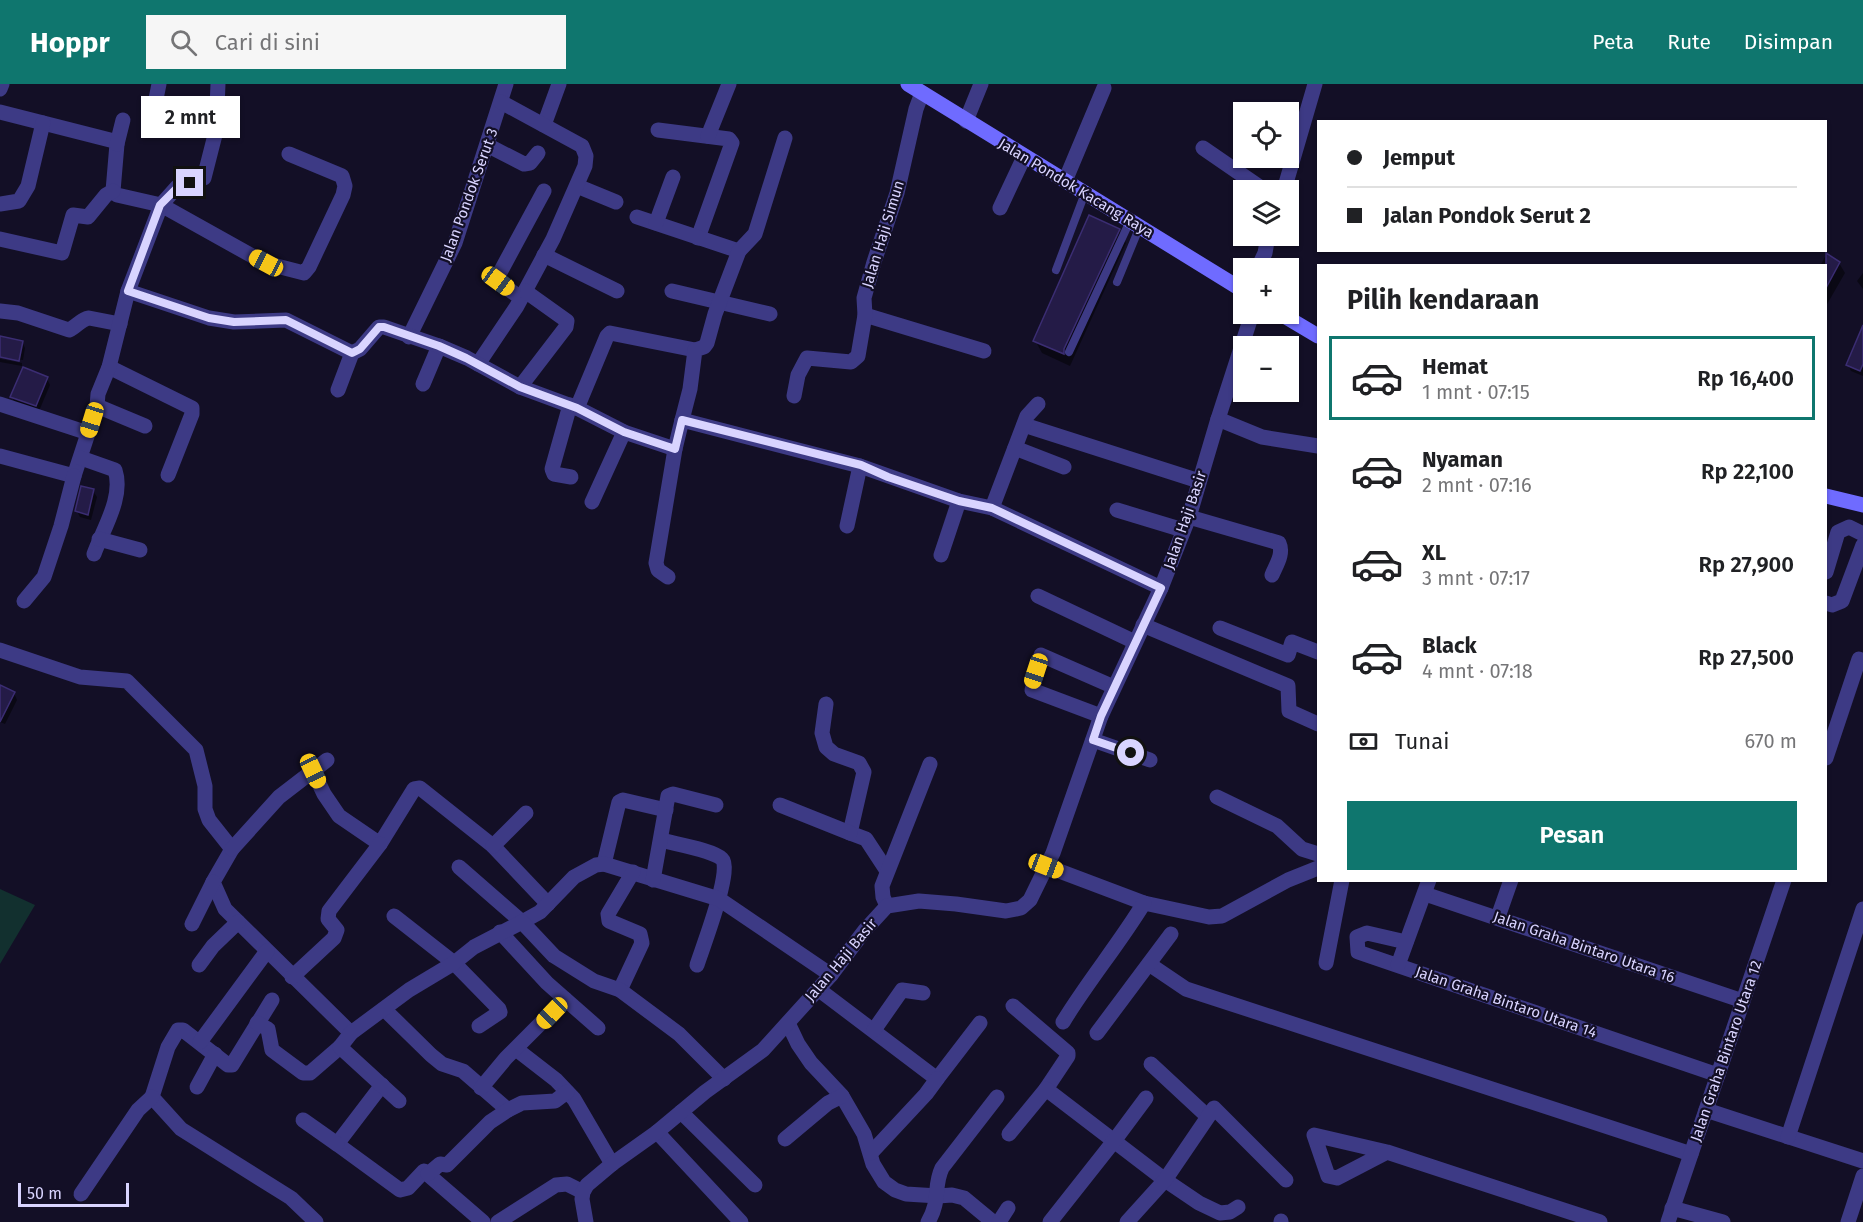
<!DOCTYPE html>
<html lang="id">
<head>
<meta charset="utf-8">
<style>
  body { margin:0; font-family:"Fira Sans",sans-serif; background:#f6f6f6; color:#202124; height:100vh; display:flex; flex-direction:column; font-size:22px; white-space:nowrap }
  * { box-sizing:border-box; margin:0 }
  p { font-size:20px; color:#757577 }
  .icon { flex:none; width:33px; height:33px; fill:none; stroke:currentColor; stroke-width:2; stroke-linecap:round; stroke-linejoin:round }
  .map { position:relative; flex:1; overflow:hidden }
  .sheet { position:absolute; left:1317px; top:180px; width:510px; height:618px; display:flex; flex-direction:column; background:#fff; border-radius:0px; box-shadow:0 2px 4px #0004 }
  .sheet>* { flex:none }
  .banner { position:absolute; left:1317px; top:36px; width:510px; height:132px; border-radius:0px; box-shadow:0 2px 4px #0004; display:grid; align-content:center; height:132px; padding:0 30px; background:#fff }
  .tools { position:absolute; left:1233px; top:18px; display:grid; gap:12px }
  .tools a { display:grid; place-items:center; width:66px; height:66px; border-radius:0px; background:#fff; box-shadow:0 2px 4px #0004; font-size:30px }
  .scale { position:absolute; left:18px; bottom:15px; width:111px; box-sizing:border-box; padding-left:6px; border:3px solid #d9d4ff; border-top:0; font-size:16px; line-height:21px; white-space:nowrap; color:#d9d4ff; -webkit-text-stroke:4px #130f26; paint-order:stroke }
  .end { position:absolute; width:27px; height:27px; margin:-14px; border:8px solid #d9d4ff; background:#111; box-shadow:0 0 0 3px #111 }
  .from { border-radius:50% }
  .bubble { position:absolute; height:42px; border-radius:0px; background:#fff; box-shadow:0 2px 4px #0004; font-size:20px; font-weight:600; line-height:42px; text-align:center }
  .car { position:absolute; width:18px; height:36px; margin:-18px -9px; border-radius:8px; box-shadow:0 0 4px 2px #0007; background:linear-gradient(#f5c518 24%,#345 0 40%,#f5c518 0 76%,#345 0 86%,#f5c518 0) }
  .banner b { display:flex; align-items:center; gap:21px; height:57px; font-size:22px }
  .banner b+b { border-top:2px solid #e0e0e0 }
  .banner i { width:15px; height:15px; background:#202124 }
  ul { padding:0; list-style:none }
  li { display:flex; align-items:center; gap:18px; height:84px; margin:0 12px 9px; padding:0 18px; border:3px solid transparent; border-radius:0px }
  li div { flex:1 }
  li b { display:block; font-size:22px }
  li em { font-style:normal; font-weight:600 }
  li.on { border-color:#0f766e }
  li>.icon { width:54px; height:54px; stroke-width:1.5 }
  h2 { padding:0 30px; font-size:27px; line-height:72px }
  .pay { display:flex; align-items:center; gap:15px; height:66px; padding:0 30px; font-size:22px }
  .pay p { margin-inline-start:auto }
  .cta { display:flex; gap:12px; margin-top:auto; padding:12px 30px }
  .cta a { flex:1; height:69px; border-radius:0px; background:#0f766e; color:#fff; font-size:24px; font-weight:600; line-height:69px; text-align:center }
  header { display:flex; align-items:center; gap:36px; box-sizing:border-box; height:84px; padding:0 30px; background:#0f766e; color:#fff }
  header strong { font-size:28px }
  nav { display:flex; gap:33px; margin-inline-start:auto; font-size:21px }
  .search { width:420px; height:54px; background:#f6f6f6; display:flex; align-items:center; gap:15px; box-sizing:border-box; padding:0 21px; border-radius:0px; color:#757577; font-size:22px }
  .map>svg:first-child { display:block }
  .green { fill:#12302f }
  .shadow { fill:#0007 }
  .building { fill:#241b47; stroke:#3b2d73; stroke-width:1.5 }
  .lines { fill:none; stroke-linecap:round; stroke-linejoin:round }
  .lane { stroke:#3d3a85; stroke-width:8 }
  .street { stroke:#3d3a85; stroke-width:15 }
  .secondary { stroke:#6f6bff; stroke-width:15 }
  .route { stroke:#d9d4ff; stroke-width:8 }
  .labels { text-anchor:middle; stroke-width:4.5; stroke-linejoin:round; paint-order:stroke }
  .street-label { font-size:15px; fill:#d9d4ff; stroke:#130f26 }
</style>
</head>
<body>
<header>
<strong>Hoppr</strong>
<div class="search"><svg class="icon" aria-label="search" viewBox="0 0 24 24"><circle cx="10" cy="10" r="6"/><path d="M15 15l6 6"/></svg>Cari di sini</div>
<nav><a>Peta</a><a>Rute</a><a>Disimpan</a></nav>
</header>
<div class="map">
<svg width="1863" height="1138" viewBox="0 0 1863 1138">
  <rect width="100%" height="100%" fill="#130f26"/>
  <path class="green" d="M0,805L35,821L0,880Z"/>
  <g class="shadow">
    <path d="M1119,146L1126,159L1070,282L1042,269L1035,256Z"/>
    <path d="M1826,171L1839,179L1845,189L1826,222V182H1820Z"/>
    <path d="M1863,189V205L1857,197Z"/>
    <path d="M0,254L22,258L25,264L23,276L0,272Z"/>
    <path d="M1863,265V292L1851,287L1848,281Z"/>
    <path d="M0,275L22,279V282L0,278Z"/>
    <path d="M47,295L50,301L39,327L15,319L12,313Z"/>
    <path d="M93,407L97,413L91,436L80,433L77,427Z"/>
    <path d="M0,603L14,609L17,616L5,640L0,638Z"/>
  </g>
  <g class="building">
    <path d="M1089,131L1120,145L1064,265V270L1033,257Z"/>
    <path d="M1826,169L1840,178L1826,204Z"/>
    <path d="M1863,241V280L1860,287L1846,281Z"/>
    <path d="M0,252L23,257L19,277L0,273Z"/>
    <path d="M23,283L48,293L36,322L10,313Z"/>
    <path d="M81,402L94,405L88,431L75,427Z"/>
    <path d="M0,601L15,608L0,638Z"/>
  </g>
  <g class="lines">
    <g class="lane">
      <path d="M1056,186L1085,109"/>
      <path d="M1117,198L1140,142"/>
      <path d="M1069,268L1130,137"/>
    </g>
    <g class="street">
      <path d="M0,5L2,0"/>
      <path d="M155,20L159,0"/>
      <path d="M0,28L114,57L117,60L113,107L117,111L161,121L265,179L304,189L309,183L343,111L345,102L342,92L289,70"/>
      <path d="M966,37L981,0"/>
      <path d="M544,41L559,0"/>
      <path d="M658,46L729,55L732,59L698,154"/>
      <path d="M708,52L729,0"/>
      <path d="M117,60L123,36"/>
      <path d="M487,61L524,80L530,79L538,69"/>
      <path d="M1203,64L1264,106"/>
      <path d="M1065,97L1104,4"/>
      <path d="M577,102L616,118"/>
      <path d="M1284,106L1315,0"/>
      <path d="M0,120L19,117L28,102L43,39"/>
      <path d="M1000,124L1024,73"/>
      <path d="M637,133L739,167"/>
      <path d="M656,139L673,93"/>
      <path d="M0,155L62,169L73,131L88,133L106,111L113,107"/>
      <path d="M544,171L617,207"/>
      <path d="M1258,184L1265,169L1268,152"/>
      <path d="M128,207L209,234L234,238L286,236L352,269"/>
      <path d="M672,207L770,230"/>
      <path d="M521,214L497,197V194L544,107"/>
      <path d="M0,227L18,229L69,246C76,243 81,235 89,234L120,240"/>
      <path d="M865,231L984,267"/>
      <path d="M409,253L455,159L506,0"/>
      <path d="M478,280L517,222L553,155L585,82L586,72L582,62L501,18"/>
      <path d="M109,283L192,324V330L168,391"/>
      <path d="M423,300L439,262"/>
      <path d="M520,303L566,243L567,237L525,207"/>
      <path d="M338,306L352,269L360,265L379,243H384L439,262L467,274L520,303L577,324L624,348L675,365L682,336L860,382L959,417L992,424L1161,504"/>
      <path d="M794,312L798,291L807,274L851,278L858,272L865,231L864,214L874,178L897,109L916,25L922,9"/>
      <path d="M0,320L88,349"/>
      <path d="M570,321L552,385L554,390L571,393"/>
      <path d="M97,322L145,342"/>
      <path d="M577,324L607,252L610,249L695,266"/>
      <path d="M1218,335L1262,353L1318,362"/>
      <path d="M682,336L690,305L695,266L704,263L707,259L715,230L739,167L755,150L785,54"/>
      <path d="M1024,341L1199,397"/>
      <path d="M1015,364L1064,383"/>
      <path d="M0,372L74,392L97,322L98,310L109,283L128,207L161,121L177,103L204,94L216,47L218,0"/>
      <path d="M81,374L115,386C124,413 103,445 94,470"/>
      <path d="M592,418L624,348"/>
      <path d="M992,424L1027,332L1038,320"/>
      <path d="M1117,426L1183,446"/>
      <path d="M1189,433L1279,459C1284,470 1276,481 1272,491"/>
      <path d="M847,442L860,382"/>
      <path d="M99,455L140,466"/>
      <path d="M941,471L959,417"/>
      <path d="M1826,488L1838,448L1849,443L1863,450"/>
      <path d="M668,493L658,486L656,479L675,365"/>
      <path d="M1038,512L1135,558"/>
      <path d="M24,517L44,493L61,442L74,392"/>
      <path d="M1826,519L1832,521L1842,517L1863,461"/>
      <path d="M1143,541L1288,602L1289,627L1318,640"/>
      <path d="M1220,544L1288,571L1292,558L1318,568"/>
      <path d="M0,566L80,593L127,597L196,666L205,702V725L209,736L232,765L213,798L225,825L351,949"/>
      <path d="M826,620L822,649L826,663L834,670L859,679L864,688L850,749L866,755L887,787"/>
      <path d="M1101,632L1032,606L1041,571L1114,603"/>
      <path d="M1093,656L1150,676"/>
      <path d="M1826,674L1859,575"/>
      <path d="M313,687L324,710L339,732L380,760L414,705L420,704L493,762L548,820"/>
      <path d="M1217,713L1277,742L1302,765L1318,770"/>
      <path d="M780,721L850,749"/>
      <path d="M661,756C675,760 713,766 722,775C733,785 702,865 697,881"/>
      <path d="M493,762L526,729"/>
      <path d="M232,765L279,713L327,676"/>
      <path d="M604,780L619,718L623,716L666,726"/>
      <path d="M1046,782L1144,819L1209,833L1222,832L1288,796L1318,784"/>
      <path d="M459,783L522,838L540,828L574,793L596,781L604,780L719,815L831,891"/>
      <path d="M653,796L668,712L673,710L716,721"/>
      <path d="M1425,810L1743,917"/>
      <path d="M887,822L883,813L882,802L930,680"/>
      <path d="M394,832L454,879L499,925L500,928L479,942"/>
      <path d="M1498,833L1511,796"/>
      <path d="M192,840L213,798"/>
      <path d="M500,848L547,899L598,944"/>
      <path d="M1406,858L1367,849L1357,853L1358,868L1718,991"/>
      <path d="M1326,879L1342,796"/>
      <path d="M1149,880L1186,905L1691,1070"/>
      <path d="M199,881L213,862L238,838"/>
      <path d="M1398,881L1429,796"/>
      <path d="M292,893L334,854L337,846L328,835L329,827L380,760"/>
      <path d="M818,905L937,995L980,939"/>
      <path d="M620,906L642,859L640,850L609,837L608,830L633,788"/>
      <path d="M272,916L232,981H228L183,946H178L168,963L152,1013L181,1045L291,1114L316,1138"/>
      <path d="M1013,922L1068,969V972L1046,1005"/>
      <path d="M384,925L431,971L442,980L463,987L508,1026"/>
      <path d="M1063,938C1088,897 1119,860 1144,819"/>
      <path d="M257,939L268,945L272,966L303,989H310L340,963"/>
      <path d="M788,939L798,960L811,979L842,1012L864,1050L873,1080L884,1098L895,1106L906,1110L938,1112L952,1111L964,1114L993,1138"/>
      <path d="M874,946L902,906L923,909"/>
      <path d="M1097,949L1171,850"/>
      <path d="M200,958L267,867"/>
      <path d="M516,965L556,996L574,1015L612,1080"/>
      <path d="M1151,980L1207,1032"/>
      <path d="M382,1001L337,1060L400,1106L408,1104L424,1087L483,1138"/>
      <path d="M197,1003L215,970"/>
      <path d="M481,1004L506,974L565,915"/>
      <path d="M399,1017L340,963L351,949L409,906L454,879L474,863L522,838L554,872L594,897L620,906L679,950L724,995"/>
      <path d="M1706,1026L1863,1077"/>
      <path d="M681,1028L755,1101"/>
      <path d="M303,1036L337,1060"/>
      <path d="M657,1048L741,1138"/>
      <path d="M1009,1050L1046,1005L1165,1096L1199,1119L1220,1129L1230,1128L1238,1123"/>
      <path d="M1788,1053L1863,825"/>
      <path d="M785,1055L828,1019L842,1012"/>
      <path d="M1387,1068L1337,1094L1328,1092L1314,1051L1387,1068L1600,1138"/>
      <path d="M871,1069L926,1010L937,995"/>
      <path d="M428,1090L440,1080L447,1081L490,1038L508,1026L522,1019L555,1017L567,1008"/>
      <path d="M81,1110L138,1026L152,1013"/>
      <path d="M1672,1124L1723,1138"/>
      <path d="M498,1138L556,1101L567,1100L583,1108"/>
      <path d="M586,1138L582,1115L583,1108L587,1101L612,1080L657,1048L705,1008L763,966L831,891L865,846L887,822L919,817L956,820L1006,827L1021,824L1030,816L1053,769L1101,632L1161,504L1189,433L1218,335L1252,230"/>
      <path d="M928,1138C941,1116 933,1103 942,1084L997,1013"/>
      <path d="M999,1138L1008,1124"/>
      <path d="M1050,1138L1114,1057L1146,1014"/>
      <path d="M1127,1138L1165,1096L1214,1024L1286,1096"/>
      <path d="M1281,1138V1137"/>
      <path d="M1668,1138L1784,796"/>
      <path d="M1848,1138L1863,1092"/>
    </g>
    <g class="secondary">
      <path d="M908,0L1244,207"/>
      <path d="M1281,230L1318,252"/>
      <path d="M1826,412L1863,421"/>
    </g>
  </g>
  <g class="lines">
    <path class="route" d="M190,99L177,104L160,121L128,207L209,234L234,238L286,236L352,269L360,265L379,243H384L439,262L466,274L520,303L577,324L624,348L675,365L682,336L861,381L888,393L959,417L992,424L1161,504L1101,632L1093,656L1131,669"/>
  </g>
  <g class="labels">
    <g class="street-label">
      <text transform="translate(1076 104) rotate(31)" y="5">Jalan Pondok Kacang Raya</text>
      <text transform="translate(469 111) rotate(-70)" y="5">Jalan Pondok Serut 3</text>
      <text transform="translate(883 150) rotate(-73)" y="5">Jalan Haji Simun</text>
      <text transform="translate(1185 436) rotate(-71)" y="5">Jalan Haji Basir</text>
      <text transform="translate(1584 863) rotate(19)" y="5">Jalan Graha Bintaro Utara 16</text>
      <text transform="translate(841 876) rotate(-50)" y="5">Jalan Haji Basir</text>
      <text transform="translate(1506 918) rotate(19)" y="5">Jalan Graha Bintaro Utara 14</text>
      <text transform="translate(1726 967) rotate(-71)" y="5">Jalan Graha Bintaro Utara 12</text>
    </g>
  </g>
</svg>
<div class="tools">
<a><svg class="icon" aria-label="locate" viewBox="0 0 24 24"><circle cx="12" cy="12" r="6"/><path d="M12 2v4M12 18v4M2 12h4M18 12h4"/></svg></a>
<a><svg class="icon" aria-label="layers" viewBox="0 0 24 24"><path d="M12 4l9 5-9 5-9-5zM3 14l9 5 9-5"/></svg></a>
<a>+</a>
<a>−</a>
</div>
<div class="scale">50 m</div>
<i class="end from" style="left:1131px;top:669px"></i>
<i class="end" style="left:190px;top:99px"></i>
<div class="bubble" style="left:141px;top:12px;width:99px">2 mnt</div>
<i class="car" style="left:266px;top:179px;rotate:298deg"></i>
<i class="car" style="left:498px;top:197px;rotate:126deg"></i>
<i class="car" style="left:92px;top:336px;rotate:197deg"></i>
<i class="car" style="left:1036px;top:587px;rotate:198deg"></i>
<i class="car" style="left:313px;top:687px;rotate:155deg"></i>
<i class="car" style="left:1046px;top:782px;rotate:111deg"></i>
<i class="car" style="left:552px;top:929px;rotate:224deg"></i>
<div class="banner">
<b><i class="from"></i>Jemput</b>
<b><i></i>Jalan Pondok Serut 2</b>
</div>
<section class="sheet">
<h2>Pilih kendaraan</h2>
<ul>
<li class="on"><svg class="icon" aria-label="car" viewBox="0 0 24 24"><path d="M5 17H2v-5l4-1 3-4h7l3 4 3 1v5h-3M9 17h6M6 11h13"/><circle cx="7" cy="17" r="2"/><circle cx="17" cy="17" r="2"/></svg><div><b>Hemat</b><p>1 mnt · 07:15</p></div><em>Rp 16,400</em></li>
<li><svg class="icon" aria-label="car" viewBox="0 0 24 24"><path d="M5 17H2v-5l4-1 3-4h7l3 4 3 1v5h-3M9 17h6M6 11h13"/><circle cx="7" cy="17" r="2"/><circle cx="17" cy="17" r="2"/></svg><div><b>Nyaman</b><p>2 mnt · 07:16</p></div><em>Rp 22,100</em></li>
<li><svg class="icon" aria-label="car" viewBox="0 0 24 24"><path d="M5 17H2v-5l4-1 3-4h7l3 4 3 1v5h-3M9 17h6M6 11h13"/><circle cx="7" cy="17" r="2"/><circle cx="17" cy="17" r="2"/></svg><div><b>XL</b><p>3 mnt · 07:17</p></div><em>Rp 27,900</em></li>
<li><svg class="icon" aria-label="car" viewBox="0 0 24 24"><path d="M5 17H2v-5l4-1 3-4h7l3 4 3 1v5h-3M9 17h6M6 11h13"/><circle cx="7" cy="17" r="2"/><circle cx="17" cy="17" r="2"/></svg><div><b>Black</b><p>4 mnt · 07:18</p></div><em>Rp 27,500</em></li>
</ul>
<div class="pay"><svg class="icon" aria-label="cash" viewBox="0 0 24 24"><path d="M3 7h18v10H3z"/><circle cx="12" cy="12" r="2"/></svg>Tunai<p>670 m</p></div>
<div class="cta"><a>Pesan</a></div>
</section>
</div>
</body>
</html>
